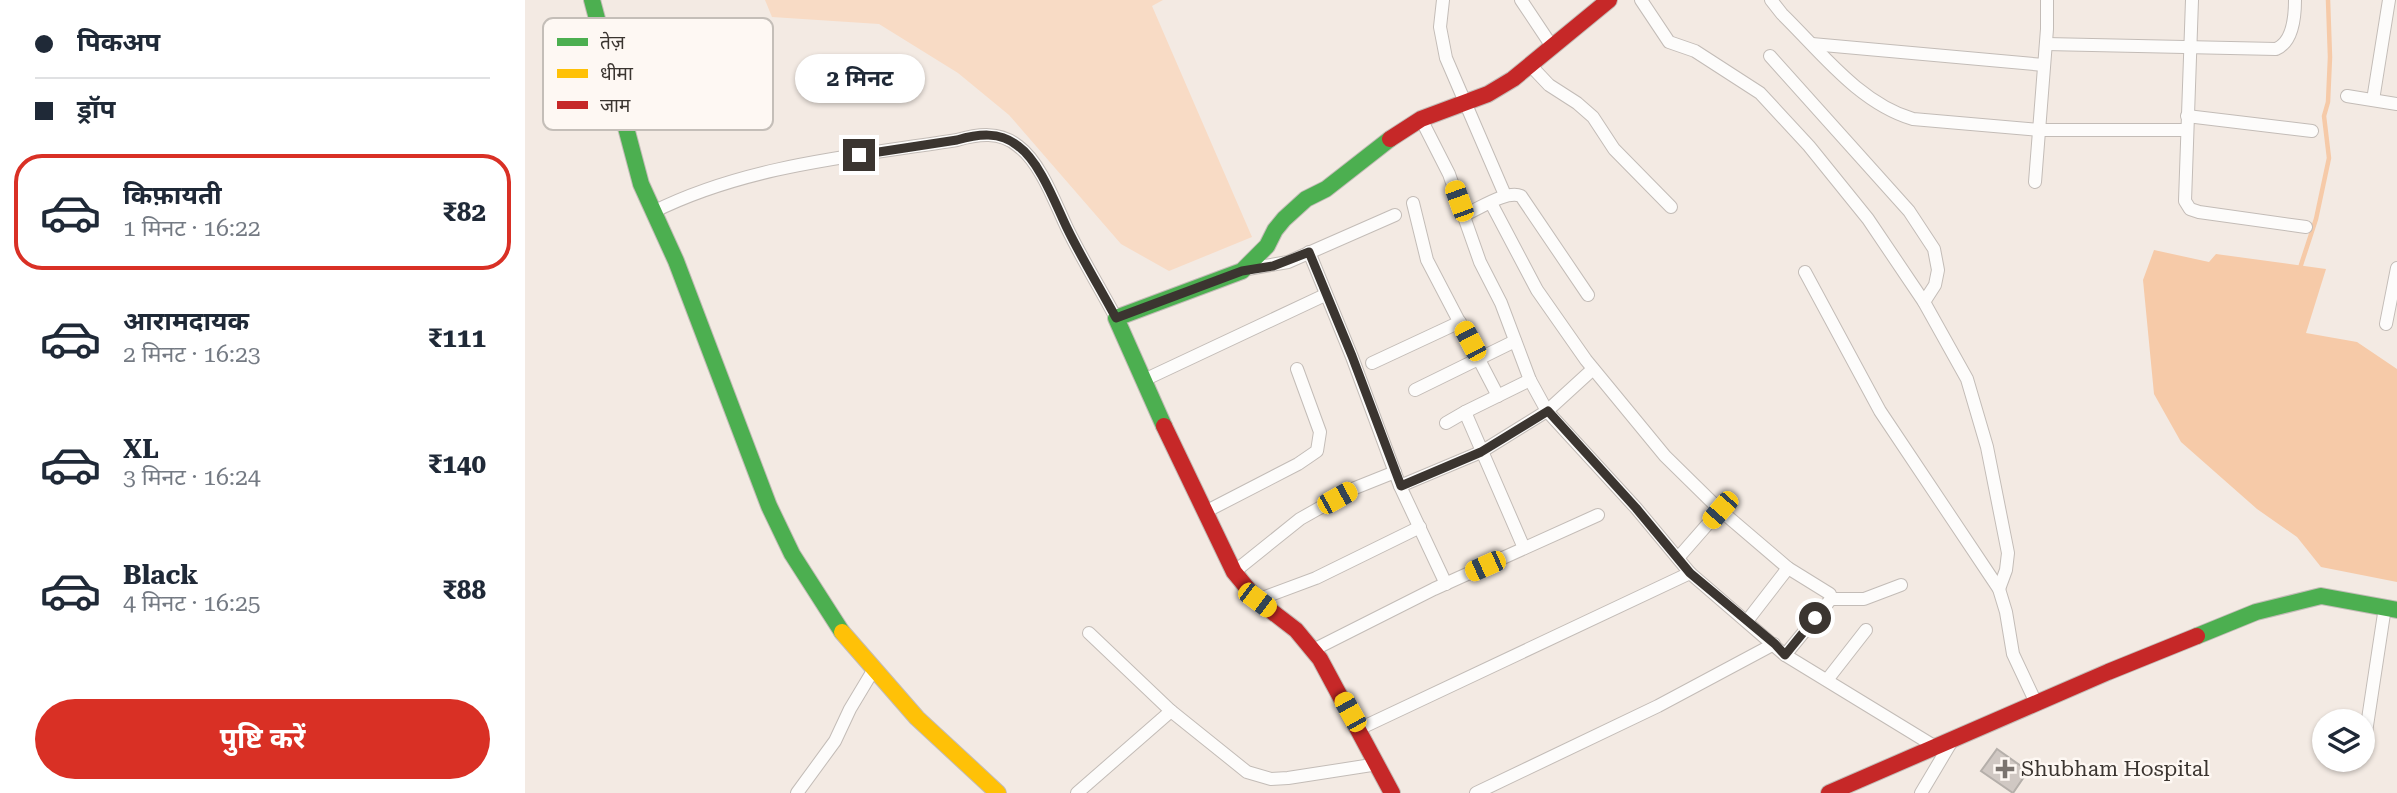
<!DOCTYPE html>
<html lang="hi">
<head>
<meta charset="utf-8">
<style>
  body { margin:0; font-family:"Roboto Serif","Noto Sans Devanagari",serif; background:#f6f6f7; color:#1f2937; height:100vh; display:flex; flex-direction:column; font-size:26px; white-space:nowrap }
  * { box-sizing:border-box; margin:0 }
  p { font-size:23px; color:#747a83 }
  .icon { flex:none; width:38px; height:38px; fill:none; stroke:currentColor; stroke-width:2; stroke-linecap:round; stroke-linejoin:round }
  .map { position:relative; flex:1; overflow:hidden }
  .details { display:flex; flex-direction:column; background:#fff; width:525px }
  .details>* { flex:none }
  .guide { display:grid; align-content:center; height:154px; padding:0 35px; background:#fff }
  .fabs { position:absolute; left:1787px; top:709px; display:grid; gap:14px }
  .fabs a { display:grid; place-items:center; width:63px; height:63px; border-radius:50%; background:#fff; box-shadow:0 2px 5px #0004; font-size:35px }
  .end { position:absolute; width:32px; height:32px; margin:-16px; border:9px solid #3b3530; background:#fff; box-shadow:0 0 0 4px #fff }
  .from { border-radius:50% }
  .bubble { position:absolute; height:49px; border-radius:24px; background:#fff; box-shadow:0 2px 5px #0004; font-size:23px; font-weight:700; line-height:49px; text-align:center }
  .car { position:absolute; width:21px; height:42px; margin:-21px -10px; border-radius:9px; box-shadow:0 0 5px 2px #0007; background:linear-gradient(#f5c518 24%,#345 0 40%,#f5c518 0 76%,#345 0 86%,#f5c518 0) }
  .guide b { display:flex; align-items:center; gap:24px; height:66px; font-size:26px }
  .guide b+b { border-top:2px solid #e0e1e3 }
  .guide i { width:18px; height:18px; background:#1f2937 }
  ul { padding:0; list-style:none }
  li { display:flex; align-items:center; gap:21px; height:116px; margin:0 14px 10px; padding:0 21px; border:4px solid transparent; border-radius:28px }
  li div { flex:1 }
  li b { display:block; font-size:26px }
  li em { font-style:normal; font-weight:700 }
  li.current { border-color:#d93025 }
  li>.icon { width:63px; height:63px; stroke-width:1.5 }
  .action { display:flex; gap:14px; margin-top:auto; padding:14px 35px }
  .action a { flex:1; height:80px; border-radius:42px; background:#d93025; color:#fff; font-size:28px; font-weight:700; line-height:80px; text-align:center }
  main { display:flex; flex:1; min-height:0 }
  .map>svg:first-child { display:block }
  .green { fill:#f8dbc5 }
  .water { fill:#f6caa8 }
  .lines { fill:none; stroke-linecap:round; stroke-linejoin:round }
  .stream { stroke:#f6caa8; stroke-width:4.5 }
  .building { fill:#d0c8c3; stroke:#b5afaa; stroke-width:2 }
  .street-casing { stroke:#c3bcb7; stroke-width:14 }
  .fast-casing { stroke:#c3bcb7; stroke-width:18 }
  .slow-casing { stroke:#c3bcb7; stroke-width:18 }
  .jam-casing { stroke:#c3bcb7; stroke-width:18 }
  .street { stroke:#fdfcfb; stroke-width:12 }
  .fast { stroke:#4caf50; stroke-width:16 }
  .slow { stroke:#ffc107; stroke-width:16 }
  .jam { stroke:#c62828; stroke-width:16 }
  .route { stroke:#3b3530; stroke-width:9 }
  .poi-dot { fill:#7b746f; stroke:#fef8f3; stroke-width:2.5 }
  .labels { text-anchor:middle; stroke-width:5; stroke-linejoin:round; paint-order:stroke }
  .poi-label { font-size:21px; fill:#3b3530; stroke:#fef8f3; text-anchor:start }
  .key { fill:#fef8f3; stroke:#c4beb8; stroke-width:2 }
  .key-label { font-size:19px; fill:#3b3530 }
</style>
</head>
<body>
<main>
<section class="details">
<div class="guide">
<b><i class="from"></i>पिकअप</b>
<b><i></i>ड्रॉप</b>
</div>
<ul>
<li class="current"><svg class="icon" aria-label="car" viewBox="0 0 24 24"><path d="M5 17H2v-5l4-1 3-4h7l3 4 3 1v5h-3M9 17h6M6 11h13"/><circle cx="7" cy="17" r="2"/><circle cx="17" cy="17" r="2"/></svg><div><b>किफ़ायती</b><p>1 मिनट · 16:22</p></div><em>₹82</em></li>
<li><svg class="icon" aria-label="car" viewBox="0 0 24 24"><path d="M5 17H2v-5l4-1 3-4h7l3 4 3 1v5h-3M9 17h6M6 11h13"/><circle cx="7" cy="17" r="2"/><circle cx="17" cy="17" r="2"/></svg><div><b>आरामदायक</b><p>2 मिनट · 16:23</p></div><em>₹111</em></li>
<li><svg class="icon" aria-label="car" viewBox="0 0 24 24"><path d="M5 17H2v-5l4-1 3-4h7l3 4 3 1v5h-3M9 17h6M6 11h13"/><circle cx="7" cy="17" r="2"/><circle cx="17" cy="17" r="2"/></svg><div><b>XL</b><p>3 मिनट · 16:24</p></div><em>₹140</em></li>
<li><svg class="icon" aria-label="car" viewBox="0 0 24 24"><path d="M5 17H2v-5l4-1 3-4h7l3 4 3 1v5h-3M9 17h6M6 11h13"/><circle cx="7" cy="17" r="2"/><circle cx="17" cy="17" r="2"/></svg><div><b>Black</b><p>4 मिनट · 16:25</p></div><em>₹88</em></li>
</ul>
<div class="action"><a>पुष्टि करें</a></div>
</section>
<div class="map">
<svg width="1872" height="793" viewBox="0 0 1872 793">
  <rect width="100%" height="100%" fill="#f3eae3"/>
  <path class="green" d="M240,0H638L627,6L727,237L644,271L596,244L484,115L433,73L354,24L247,17Z"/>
  <path class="water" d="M1629,250L1684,262L1691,254L1801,269L1781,333L1832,342L1872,369V582L1796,567L1772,537L1732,509L1656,442L1629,394L1618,280Z"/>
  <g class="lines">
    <path class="stream" d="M1774,271L1791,219L1804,158L1799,116L1803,102L1805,57L1803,0"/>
  </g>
  <path class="building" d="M1472,749L1503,771L1488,793L1456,771Z"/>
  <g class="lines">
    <g class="street-casing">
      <g id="street">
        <path d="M918,0L915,27L921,58L980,195"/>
        <path d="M996,0L1028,48"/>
        <path d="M1116,0L1144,42L1170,51L1235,93L1284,146L1343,219L1399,302L1442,379L1462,447L1483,553L1481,570L1474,589"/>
        <path d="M1246,0L1257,14C1296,52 1334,103 1388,119L1514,130H1661"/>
        <path d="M1667,0L1660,201L1665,209L1674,212L1781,227"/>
        <path d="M1287,44L1519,65"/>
        <path d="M1521,44L1751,49C1768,42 1770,16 1770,0"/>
        <path d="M1245,56L1384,211L1409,249L1413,270L1410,285L1399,302"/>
        <path d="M1006,66L1024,85L1052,103L1068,117L1089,149L1146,207"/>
        <path d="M1822,96L1872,104"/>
        <path d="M1848,100L1864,0"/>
        <path d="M1662,116L1787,131"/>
        <path d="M1510,182L1522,29V0"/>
        <path d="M888,203L902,260L973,396"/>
        <path d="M966,203L1012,290L1061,360L1140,456L1195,510L1263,568L1305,594L1306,599H1339L1376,585"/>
        <path d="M128,212C222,165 330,156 432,140C453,134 475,131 493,146C516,163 530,203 542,228C557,259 575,288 591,318"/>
        <path d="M939,215C954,209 981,190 996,196L1063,295"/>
        <path d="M784,252L827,357L875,486L921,584"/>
        <path d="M717,270L763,262L870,215"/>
        <path d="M1280,272L1355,411L1474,589L1481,612L1488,654L1511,703"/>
        <path d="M1861,324L1872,268"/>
        <path d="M847,363L935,322"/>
        <path d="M619,380L800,295"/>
        <path d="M890,390L990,341"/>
        <path d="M940,412L1005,380"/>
        <path d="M921,423L940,412L999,548"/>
        <path d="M875,486L956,452L1022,411L1068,369"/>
        <path d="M680,512L773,464L792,451L795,432L772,369"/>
        <path d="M1153,558L1195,510"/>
        <path d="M709,572L775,519L830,488L870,472"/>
        <path d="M1165,573L1260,655L1409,746"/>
        <path d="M732,600L791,578L895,527"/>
        <path d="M1222,621L1263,568"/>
        <path d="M564,633L646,711L722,772L746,779L763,778L853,764"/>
        <path d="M788,650L909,589L1073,515"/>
        <path d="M1260,655L1306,599"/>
        <path d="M1302,680L1341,630"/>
        <path d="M834,729L1165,573L1111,508L1022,411L1005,380L976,303L955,262L924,174L896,119"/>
        <path d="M1838,752L1860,607"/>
        <path d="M272,793L310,741L325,709L349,669"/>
        <path d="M552,793L646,711"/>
        <path d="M951,793L1133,706L1249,644"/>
        <path d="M1396,793L1427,741"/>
      </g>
    </g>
    <g class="fast-casing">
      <g id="fast">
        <path d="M67,0L116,184L151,261L244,506L267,554L317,632"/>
        <path d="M639,426L591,318L717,271L742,246L750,230L759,219L781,199L801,189L865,139"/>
        <path d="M1672,636L1731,612L1796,596L1872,610"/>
      </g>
    </g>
    <g class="slow-casing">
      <path id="slow" d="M317,632L392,718L473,793"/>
    </g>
    <g class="jam-casing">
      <g id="jam">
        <path d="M865,139L896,119L963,94L988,79L1084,0"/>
        <path d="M639,426L709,572L732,600L771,630L795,659L867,793"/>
        <path d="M1304,793L1583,672L1672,636"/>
      </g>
    </g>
    <use href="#street" class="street"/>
    <use href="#fast" class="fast"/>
    <use href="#slow" class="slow"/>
    <use href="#jam" class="jam"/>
  </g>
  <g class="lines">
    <path class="route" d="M334,155L432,140C453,134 475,131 493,146C515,162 530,203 542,228C557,259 575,288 591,318L717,271L748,266L784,252L827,356L876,486L956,452L1023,411L1111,508L1165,573L1250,644L1260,655L1290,618"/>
  </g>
  <path class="poi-dot" d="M1476.5 758.5h7v7h7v7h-7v7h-7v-7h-7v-7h7z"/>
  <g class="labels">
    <g class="poi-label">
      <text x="1496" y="776">Shubham Hospital</text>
    </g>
  </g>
  <rect x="18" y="18" width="230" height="112" rx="10" class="key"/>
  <rect x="32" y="38" width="31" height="8" fill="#4caf50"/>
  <rect x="32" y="69" width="31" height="9" fill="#ffc107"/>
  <rect x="32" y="101" width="31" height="8" fill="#c62828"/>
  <g class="key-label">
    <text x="75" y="49">तेज़</text>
    <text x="75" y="80">धीमा</text>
    <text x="75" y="112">जाम</text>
  </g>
</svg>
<div class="fabs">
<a><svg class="icon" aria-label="layers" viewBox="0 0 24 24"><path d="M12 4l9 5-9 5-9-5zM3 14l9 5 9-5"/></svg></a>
</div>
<i class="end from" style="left:1290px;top:618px"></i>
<i class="end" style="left:334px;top:155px"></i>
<div class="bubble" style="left:270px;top:54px;width:130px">2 मिनट</div>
<i class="car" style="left:934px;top:201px;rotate:340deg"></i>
<i class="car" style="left:945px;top:341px;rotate:332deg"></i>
<i class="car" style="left:812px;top:498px;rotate:61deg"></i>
<i class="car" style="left:1195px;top:510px;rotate:221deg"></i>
<i class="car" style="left:960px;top:566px;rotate:246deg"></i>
<i class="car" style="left:732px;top:600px;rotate:127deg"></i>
<i class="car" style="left:825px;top:712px;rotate:331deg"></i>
</div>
</main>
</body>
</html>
